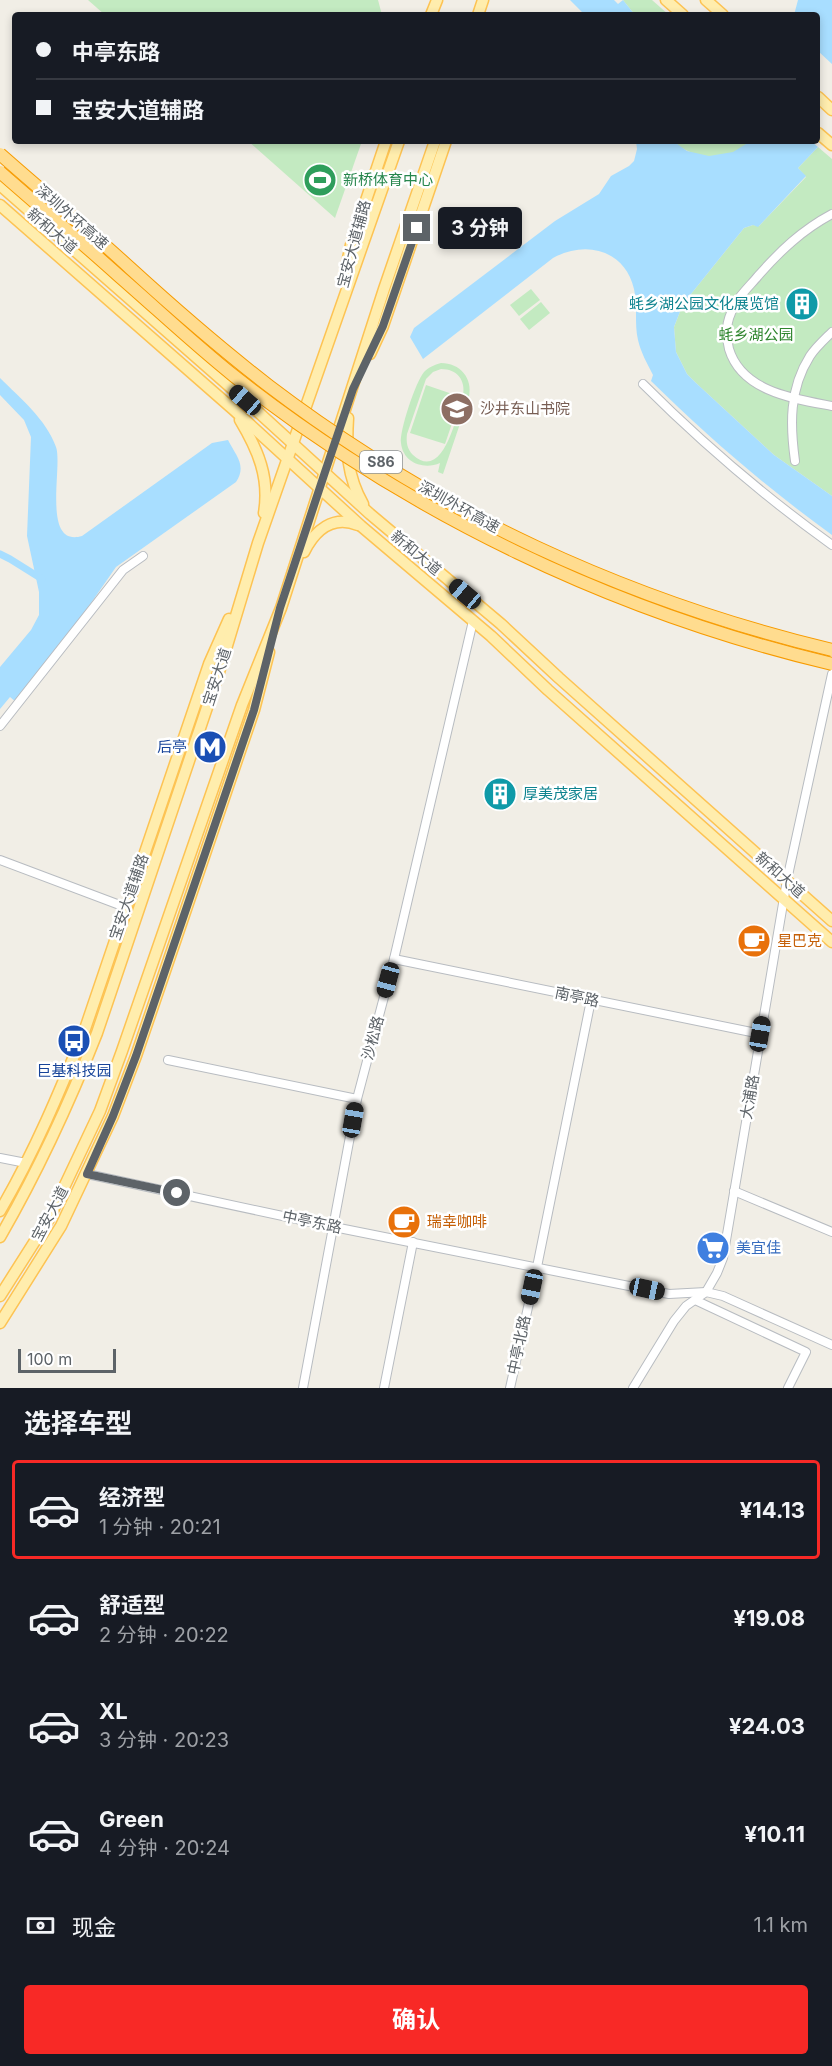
<!DOCTYPE html>
<html lang="zh">
<head>
<meta charset="utf-8">
<style>
  body { margin:0; font-family:Inter,"Noto Sans SC",sans-serif; background:#242831; color:#f1f3f6; height:100vh; display:flex; flex-direction:column; font-size:22px; white-space:nowrap }
  * { box-sizing:border-box; margin:0 }
  p { font-size:20px; color:#9ea1a6 }
  .icon { flex:none; width:33px; height:33px; fill:none; stroke:currentColor; stroke-width:2; stroke-linecap:round; stroke-linejoin:round }
  .map { position:relative; height:1388px; overflow:hidden }
  .drawer { display:flex; flex-direction:column; background:#171b24; flex:1 }
  .drawer>* { flex:none }
  .banner { position:absolute; left:12px; top:12px; width:808px; height:132px; border-radius:6px; box-shadow:0 3px 9px #0003; display:grid; align-content:center; height:132px; padding:0 24px; background:#171b24 }
  .scale { position:absolute; left:18px; bottom:15px; width:98px; box-sizing:border-box; padding-left:6px; border:3px solid #5d6368; border-top:0; font-size:16px; line-height:21px; white-space:nowrap; color:#5d6368; -webkit-text-stroke:4px #fff; paint-order:stroke }
  .end { position:absolute; width:27px; height:27px; margin:-14px; border:8px solid #5d6368; background:#fff; box-shadow:0 0 0 3px #fff }
  .from { border-radius:50% }
  .bubble { position:absolute; height:42px; border-radius:6px; background:#171b24; box-shadow:0 3px 9px #0003; font-size:20px; font-weight:700; line-height:42px; text-align:center }
  .car { position:absolute; width:18px; height:36px; margin:-18px -9px; border-radius:8px; box-shadow:0 0 4px 2px #0007; background:linear-gradient(#222 24%,#8ab4d8 0 40%,#222 0 76%,#8ab4d8 0 86%,#222 0) }
  .banner b { display:flex; align-items:center; gap:21px; height:57px; font-size:22px }
  .banner b+b { border-top:2px solid #363941 }
  .banner i { width:15px; height:15px; background:#f1f3f6 }
  ul { padding:0; list-style:none }
  li { display:flex; align-items:center; gap:18px; height:99px; margin:0 12px 9px; padding:0 12px; border:3px solid transparent; border-radius:6px }
  li div { flex:1 }
  li b { display:block; font-size:22px }
  li em { font-style:normal; font-weight:700 }
  li.selected { border-color:#f82926 }
  li>.icon { width:54px; height:54px; stroke-width:1.5 }
  h2 { padding:0 24px; font-size:27px; line-height:72px }
  .pay { display:flex; align-items:center; gap:15px; height:66px; padding:0 24px; font-size:22px }
  .pay p { margin-inline-start:auto }
  .action { display:flex; gap:12px; margin-top:auto; padding:12px 24px }
  .action a { flex:1; height:69px; border-radius:6px; background:#f82926; color:#fff; font-size:24px; font-weight:700; line-height:69px; text-align:center }
  .map>svg:first-child { display:block }
  .green { fill:#c3eac1; fill-rule:evenodd }
  .water { fill:#a8deff }
  .lines { fill:none; stroke-linecap:round; stroke-linejoin:round }
  .canal { stroke:#a8deff; stroke-width:7 }
  .minor-casing { stroke:#b8bcc1; stroke-width:10 }
  .major-casing { stroke:#fdc353; stroke-width:13 }
  .minor { stroke:#fff; stroke-width:8 }
  .major { stroke:#ffedad; stroke-width:10 }
  .highway-bridge-casing { stroke:#f79b00; stroke-width:14; stroke-linecap:butt }
  .highway-bridge { stroke:#ffdc8f; stroke-width:12 }
  .route { stroke:#5d6368; stroke-width:8 }
  .labels { text-anchor:middle; stroke-width:5; stroke-linejoin:round; paint-order:stroke }
  .shield { fill:#fff; stroke:#8e9295; stroke-width:1.5 }
  .shield-label { font-size:14px; font-weight:bold; fill:#5d6368 }
  .leisure-label { font-size:15px; fill:#27864d; stroke:#fff; text-anchor:start }
  .street-label { font-size:15px; fill:#5d6368; stroke:#fff }
  .culture-label { font-size:15px; fill:#0d838f; stroke:#fff; text-anchor:end }
  .park-label { font-size:15px; fill:#2f862e; stroke:#fff }
  .education-label { font-size:15px; fill:#785e54; stroke:#fff; text-anchor:start }
  .transit-label { font-size:15px; fill:#164399; stroke:#fff; text-anchor:end }
  .food-label { font-size:15px; fill:#c56008; stroke:#fff; text-anchor:start }
  .shop-label { font-size:15px; fill:#366cbe; stroke:#fff; text-anchor:start }
</style>
</head>
<body>
<div class="map">
<svg width="832" height="1388" viewBox="0 0 832 1388">
  <rect width="100%" height="100%" fill="#f1eee6"/>
  <g class="green">
    <path d="M88,0H378L382,15H105Z"/>
    <path d="M623,0H652L669,15H635Z"/>
    <path d="M248,141H362L335,218Z"/>
    <path d="M673,141H751C732,162 693,161 673,141Z"/>
    <path d="M818,147L832,159V496L774,455L696,383L687,374L676,352L674,327L683,304L744,228L753,225L759,226L806,177L798,168Z"/>
    <path d="M531,289L540,300L519,316L510,305Z"/>
    <path d="M541,302L550,313L529,330L520,319Z"/>
    <path d="M441,363C460,363 473,378 469,397L443,474L438,472L440,463C424,470 403,463 401,443C399,432 416,381 424,372C429,367 434,365 441,363ZM441,369C457,369 466,380 463,396C457,413 444,483 413,455C407,449 406,442 407,434L426,379L433,372Z"/>
    <path d="M426,385L461,397L445,444L410,433Z"/>
  </g>
  <g class="water">
    <path d="M570,0H614L618,4L623,0L635,15H585Z"/>
    <path d="M798,0H832V64L818,51V15H794Z"/>
    <path d="M636,141H673L687,151L709,156L733,152L751,141H811L818,147L798,168L806,176L758,227L753,225L744,228L683,304L674,327L676,352L687,374L696,383L774,455L832,496V535C767,488 708,437 651,381L653,375C647,363 641,353 638,340C634,323 638,306 634,289C625,250 586,240 553,258L423,359L410,337L414,328L555,221L599,194L611,176L629,166L634,161L637,149Z"/>
    <path d="M0,378C20,398 46,419 56,447C63,466 41,548 82,536L212,443L228,440C236,456 247,465 236,482L116,567L59,649L16,702L10,697L0,709V667L31,630L39,615V592L27,536L31,437L24,420L0,395Z"/>
  </g>
  <g class="lines">
    <path class="canal" d="M0,554L10,559L42,579"/>
    <g class="minor-casing">
      <g id="minor">
        <path d="M832,214C802,230 780,251 758,276C749,287 736,298 731,313C726,324 726,337 729,349C742,392 795,399 832,406"/>
        <path d="M643,384C702,443 764,496 832,545"/>
        <path d="M795,461C790,425 789,389 810,356C816,347 825,339 832,332"/>
        <path d="M0,726L123,570L143,556"/>
        <path d="M0,860L125,907"/>
        <path d="M394,959L761,1034"/>
        <path d="M168,1060L357,1099"/>
        <path d="M0,1158L26,1163"/>
        <path d="M87,1174L334,1227L669,1294L706,1292L723,1296L832,1345"/>
        <path d="M734,1191L832,1232"/>
        <path d="M695,1300L806,1352L788,1388"/>
        <path d="M303,1388L357,1099L394,959L473,621"/>
        <path d="M384,1388L413,1242"/>
        <path d="M510,1388L537,1267L591,1000"/>
        <path d="M633,1388L674,1321L686,1306L706,1292L717,1273L723,1258L787,880L832,674"/>
      </g>
    </g>
    <g class="major-casing">
      <g id="major">
        <path d="M666,0L683,15"/>
        <path d="M706,0L723,15"/>
        <path d="M431,15L437,0"/>
        <path d="M478,15L483,0"/>
        <path d="M818,97L832,110"/>
        <path d="M818,133L832,145"/>
        <path d="M0,185L245,400L370,514L501,624L559,678L832,921"/>
        <path d="M0,205L234,410L361,526L491,636L548,690L832,942"/>
        <path d="M343,281L351,245L386,141"/>
        <path d="M370,354L383,326L446,141"/>
        <path d="M348,418C346,450 347,476 363,504"/>
        <path d="M240,420C258,450 270,478 264,513"/>
        <path d="M304,552C315,530 333,515 358,525"/>
        <path d="M0,1211C34,1153 60,1091 85,1029L209,664L229,619"/>
        <path d="M0,1237C38,1171 69,1104 97,1033L219,672L258,543L399,141"/>
        <path d="M0,1296L49,1219L100,1111L122,1051L242,705L281,608L384,289L435,141"/>
        <path d="M0,1323L61,1226L113,1116L136,1056L254,710L269,652"/>
      </g>
    </g>
    <use href="#minor" class="minor"/>
    <use href="#major" class="major"/>
    <g class="highway-bridge-casing">
      <g id="highway-bridge">
        <path d="M0,154C43,192 88,229 130,268C175,309 221,349 269,386C436,513 628,601 832,650"/>
        <path d="M0,172C40,207 80,241 119,276C157,309 194,344 234,376C411,515 614,612 832,664"/>
      </g>
    </g>
    <use href="#highway-bridge" class="highway-bridge"/>
  </g>
  <g class="lines">
    <path class="route" d="M177,1193L87,1174L113,1116L136,1056L254,710L280,608L325,472L353,389L383,326L417,228"/>
  </g>
  <defs>
    <g id="stadium-disc" transform="scale(1.725)"><circle r="9.5" fill="#2e9e5b" stroke="#fff"/><path d="M0-5a6.5 5 0 1 0 0 10a6.5 5 0 1 0 0-10ZM-3.5-1.8h7v3.6h-7Z" fill="#fff"/></g>
    <g id="building-disc" transform="scale(1.725)"><circle r="9.5" fill="#0f9aa8" stroke="#fff"/><path d="M-4-6H4V6H1V3H-1V6H-4ZM-2.5-4.3h1.7v1.8h-1.7ZM.8-4.3h1.7v1.8H.8ZM-2.5-1h1.7V.8h-1.7ZM.8-1h1.7V.8H.8Z" fill="#fff"/></g>
    <g id="university-disc" transform="scale(1.725)"><circle r="9.5" fill="#8d6e63" stroke="#fff"/><path d="M0-5L7-2L0 1L-7-2ZM-4 1L0 2.5L4 1V4Q0 6-4 4Z" fill="#fff"/></g>
    <g id="metro-disc" transform="scale(1.725)"><circle r="9.5" fill="#1a4fb4" stroke="#fff"/><path d="M-5.5 5V-5H-3L0 0L3-5H5.5V5H3V-.5L0 4L-3-.5V5Z" fill="#fff"/></g>
    <g id="cafe-disc" transform="scale(1.725)"><circle r="9.5" fill="#e8710a" stroke="#fff"/><path d="M-5.5-4.5H6V0H3Q3 3.5 0 3.5H-2.5Q-5.5 3.5-5.5 0ZM3-3.2v2h1.7v-2ZM-6 4.5H4V6H-6Z" fill="#fff"/></g>
    <g id="bus-disc" transform="scale(1.725)"><circle r="9.5" fill="#1a4fb4" stroke="#fff"/><path d="M-5-6H5V4H4V6H2V4H-2V6H-4V4H-5ZM-3.5-4V0h7V-4ZM-3.5 1.2v1.5H-2V1.2ZM2 1.2v1.5H3.5V1.2Z" fill="#fff"/></g>
    <g id="supermarket-disc" transform="scale(1.725)"><circle r="9.5" fill="#3f7fe0" stroke="#fff"/><path d="M-6-5.5h2.5l.6 2H6L4.5 2H-2.5L-4.4-4H-6ZM-1.5 3.2a1.3 1.3 0 1 0 .1 0ZM3 3.2a1.3 1.3 0 1 0 .1 0Z" fill="#fff"/></g>
  </defs>
  <g fill-rule="evenodd">
    <use href="#stadium-disc" x="320" y="180"/>
    <use href="#building-disc" x="802" y="304"/>
    <use href="#university-disc" x="457" y="409"/>
    <use href="#metro-disc" x="210" y="747"/>
    <use href="#building-disc" x="500" y="794"/>
    <use href="#cafe-disc" x="754" y="941"/>
    <use href="#bus-disc" x="74" y="1041"/>
    <use href="#cafe-disc" x="404" y="1222"/>
    <use href="#supermarket-disc" x="713" y="1248"/>
  </g>
  <g class="labels">
    <rect class="shield" x="360" y="451" width="42" height="22" rx="4.5"/>
    <g class="shield-label">
      <text x="381" y="467">S86</text>
    </g>
    <g class="leisure-label">
      <text x="343" y="185">新桥体育中心</text>
    </g>
    <g class="street-label">
      <text transform="translate(72 217) rotate(41)" y="5">深圳外环高速</text>
      <text transform="translate(52 231) rotate(41)" y="5">新和大道</text>
      <text transform="translate(354 244) rotate(-75)" y="5">宝安大道辅路</text>
      <text transform="translate(459 507) rotate(29)" y="5">深圳外环高速</text>
      <text transform="translate(416 553) rotate(40)" y="5">新和大道</text>
      <text transform="translate(217 677) rotate(-72)" y="5">宝安大道</text>
      <text transform="translate(780 875) rotate(42)" y="5">新和大道</text>
      <text transform="translate(129 897) rotate(-71)" y="5">宝安大道辅路</text>
      <text transform="translate(577 997) rotate(12)" y="5">南亭路</text>
      <text transform="translate(373 1038) rotate(-75)" y="5">沙松路</text>
      <text transform="translate(750 1097) rotate(-80)" y="5">大浦路</text>
      <text transform="translate(50 1214) rotate(-62)" y="5">宝安大道</text>
      <text transform="translate(312 1222) rotate(12)" y="5">中亭东路</text>
      <text transform="translate(519 1345) rotate(-78)" y="5">中亭北路</text>
    </g>
    <g class="culture-label">
      <text x="779" y="309">蚝乡湖公园文化展览馆</text>
      <text x="523" y="799" text-anchor="start">厚美茂家居</text>
    </g>
    <g class="park-label">
      <text x="756" y="340">蚝乡湖公园</text>
    </g>
    <g class="education-label">
      <text x="480" y="414">沙井东山书院</text>
    </g>
    <g class="transit-label">
      <text x="187" y="752">后亭</text>
      <text x="74" y="1076" text-anchor="middle">巨基科技园</text>
    </g>
    <g class="food-label">
      <text x="777" y="946">星巴克</text>
      <text x="427" y="1227">瑞幸咖啡</text>
    </g>
    <g class="shop-label">
      <text x="736" y="1253">美宜佳</text>
    </g>
  </g>
</svg>
<div class="scale">100 m</div>
<i class="end from" style="left:177px;top:1193px"></i>
<i class="end" style="left:417px;top:228px"></i>
<div class="bubble" style="left:438px;top:207px;width:84px">3 分钟</div>
<i class="car" style="left:245px;top:400px;rotate:311deg"></i>
<i class="car" style="left:465px;top:594px;rotate:310deg"></i>
<i class="car" style="left:388px;top:980px;rotate:195deg"></i>
<i class="car" style="left:760px;top:1034px;rotate:10deg"></i>
<i class="car" style="left:353px;top:1120px;rotate:10deg"></i>
<i class="car" style="left:532px;top:1287px;rotate:192deg"></i>
<i class="car" style="left:647px;top:1289px;rotate:102deg"></i>
<div class="banner">
<b><i class="from"></i>中亭东路</b>
<b><i></i>宝安大道辅路</b>
</div>
</div>
<section class="drawer">
<h2>选择车型</h2>
<ul>
<li class="selected"><svg class="icon" aria-label="car" viewBox="0 0 24 24"><path d="M5 17H2v-5l4-1 3-4h7l3 4 3 1v5h-3M9 17h6M6 11h13"/><circle cx="7" cy="17" r="2"/><circle cx="17" cy="17" r="2"/></svg><div><b>经济型</b><p>1 分钟 · 20:21</p></div><em>¥14.13</em></li>
<li><svg class="icon" aria-label="car" viewBox="0 0 24 24"><path d="M5 17H2v-5l4-1 3-4h7l3 4 3 1v5h-3M9 17h6M6 11h13"/><circle cx="7" cy="17" r="2"/><circle cx="17" cy="17" r="2"/></svg><div><b>舒适型</b><p>2 分钟 · 20:22</p></div><em>¥19.08</em></li>
<li><svg class="icon" aria-label="car" viewBox="0 0 24 24"><path d="M5 17H2v-5l4-1 3-4h7l3 4 3 1v5h-3M9 17h6M6 11h13"/><circle cx="7" cy="17" r="2"/><circle cx="17" cy="17" r="2"/></svg><div><b>XL</b><p>3 分钟 · 20:23</p></div><em>¥24.03</em></li>
<li><svg class="icon" aria-label="car" viewBox="0 0 24 24"><path d="M5 17H2v-5l4-1 3-4h7l3 4 3 1v5h-3M9 17h6M6 11h13"/><circle cx="7" cy="17" r="2"/><circle cx="17" cy="17" r="2"/></svg><div><b>Green</b><p>4 分钟 · 20:24</p></div><em>¥10.11</em></li>
</ul>
<div class="pay"><svg class="icon" aria-label="cash" viewBox="0 0 24 24"><path d="M3 7h18v10H3z"/><circle cx="12" cy="12" r="2"/></svg>现金<p>1.1 km</p></div>
<div class="action"><a>确认</a></div>
</section>
</body>
</html>
